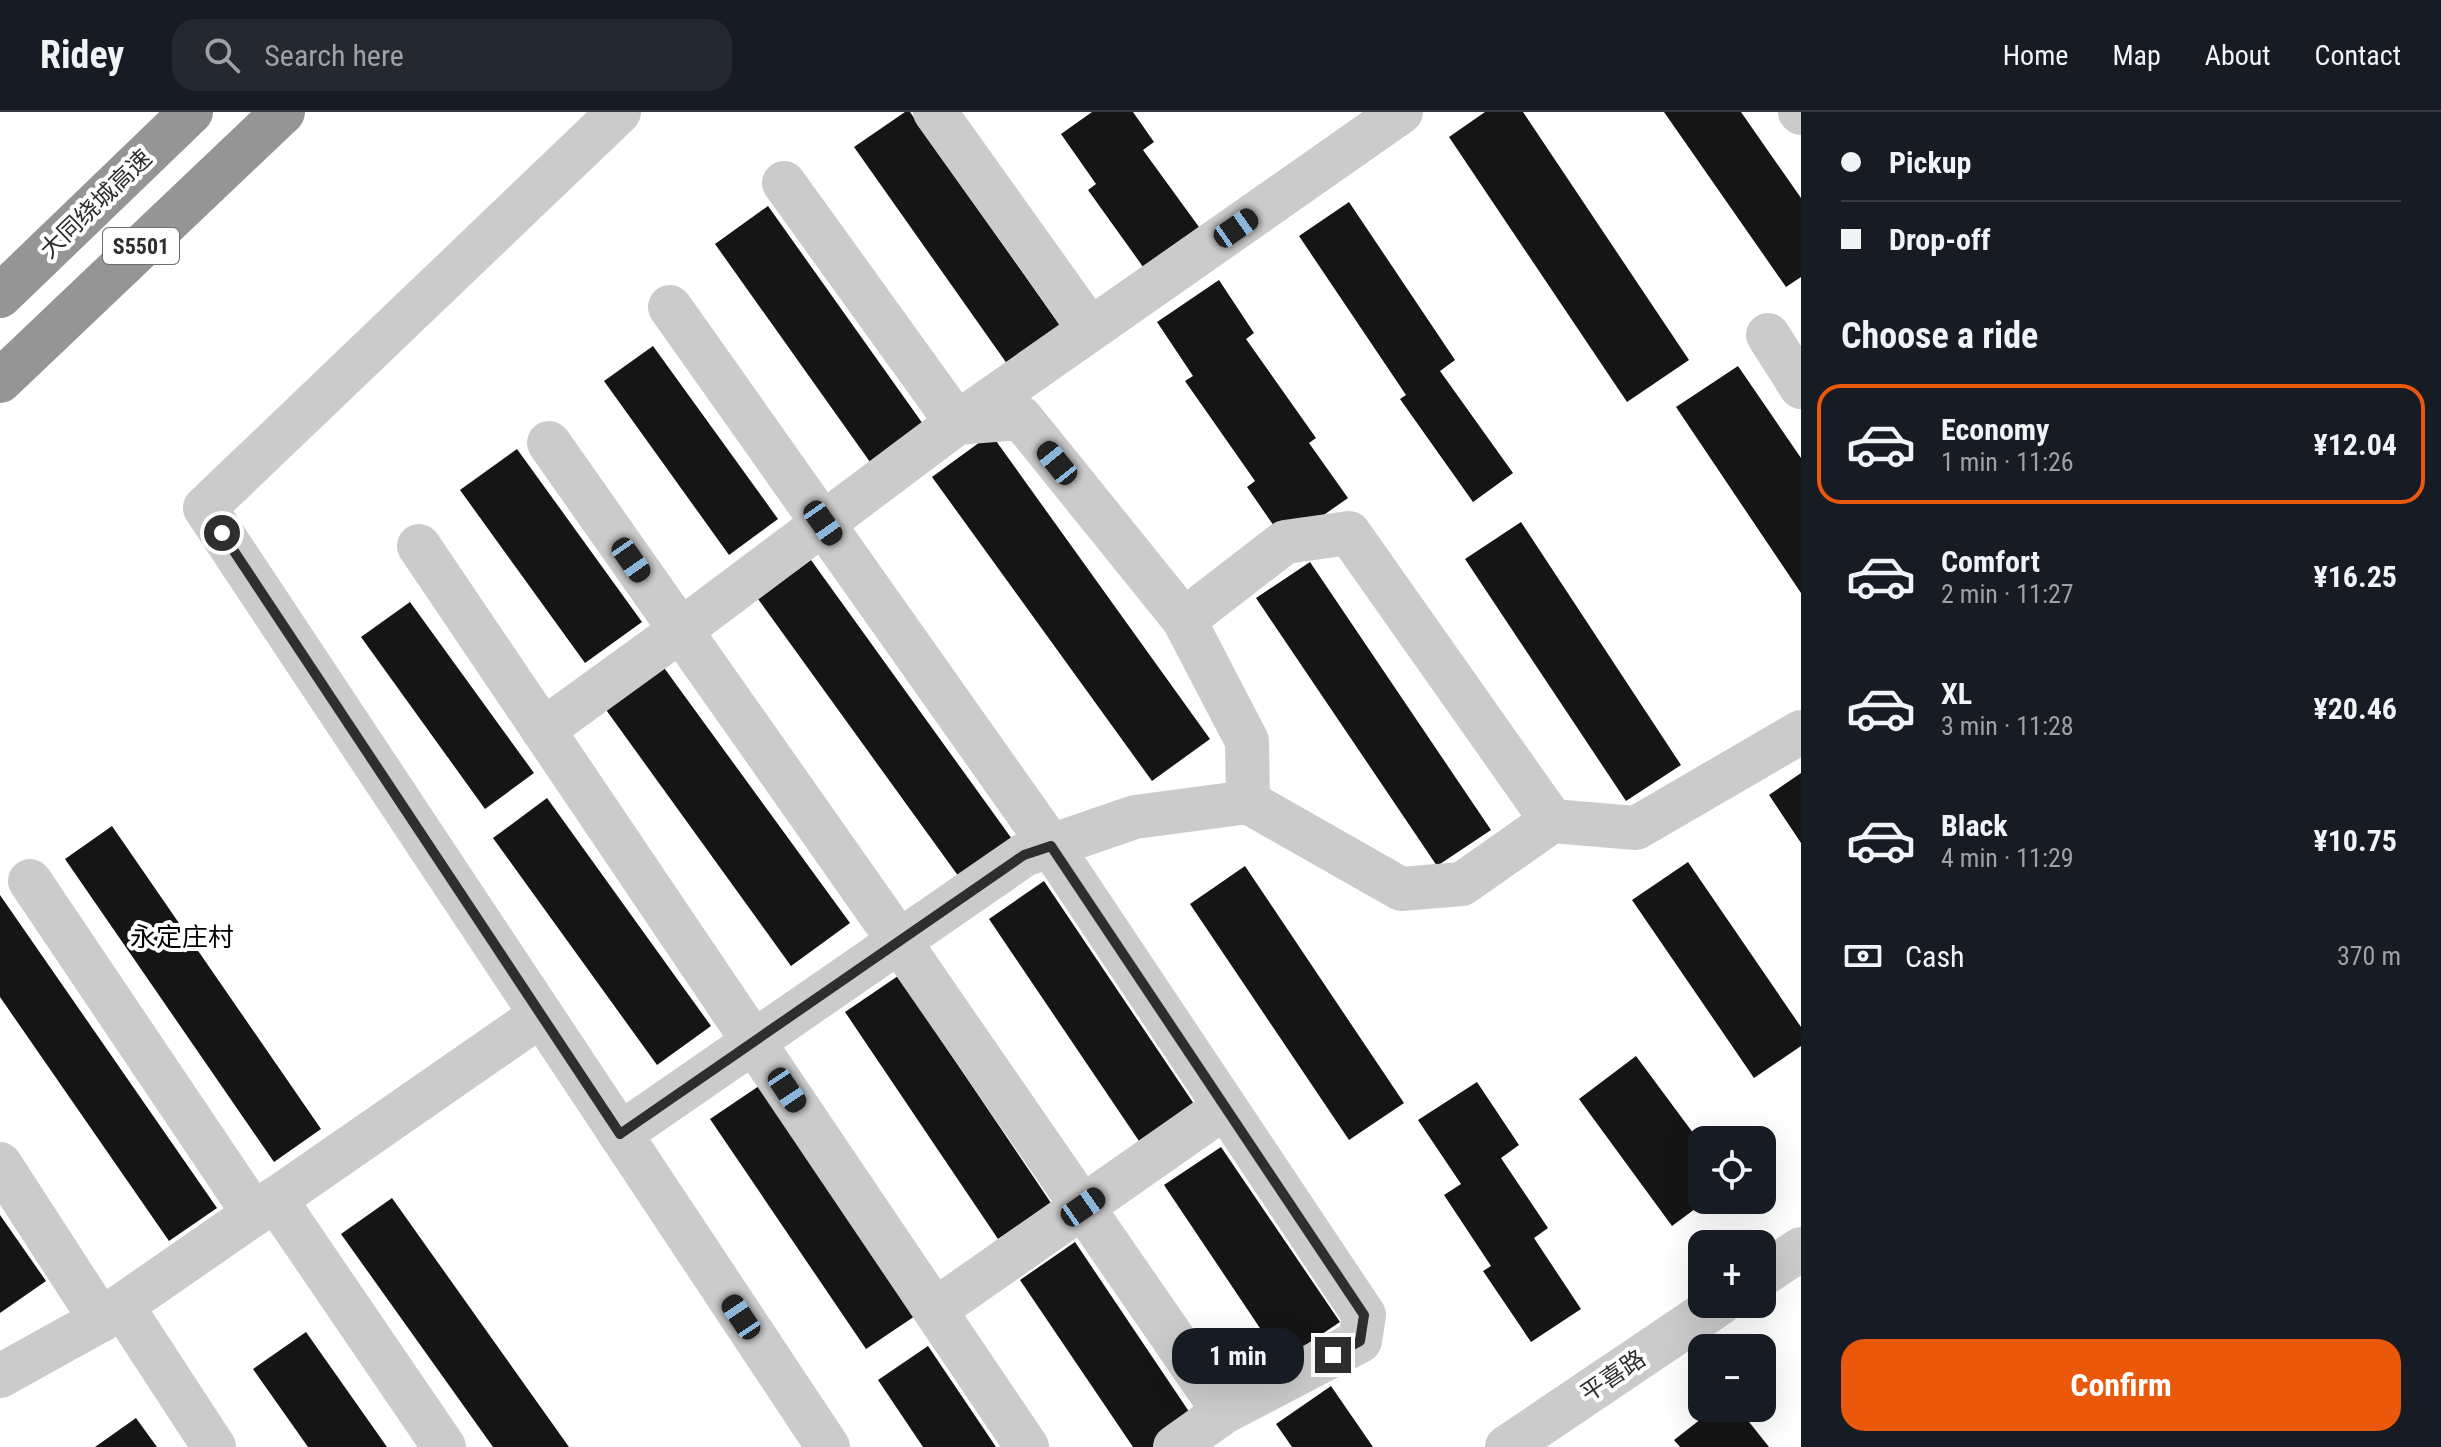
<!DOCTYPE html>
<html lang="en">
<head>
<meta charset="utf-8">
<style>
  body { margin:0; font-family:"Roboto Condensed","Noto Sans SC",sans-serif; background:#242831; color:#f1f3f6; height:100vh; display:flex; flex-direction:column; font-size:30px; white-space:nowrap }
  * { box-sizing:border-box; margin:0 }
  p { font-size:26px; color:#9ea1a6 }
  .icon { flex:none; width:44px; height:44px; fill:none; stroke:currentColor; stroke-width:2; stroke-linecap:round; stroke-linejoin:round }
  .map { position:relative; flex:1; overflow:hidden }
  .side { display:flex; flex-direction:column; background:#171b24; width:640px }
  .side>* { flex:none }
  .guide { display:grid; align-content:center; height:176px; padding:0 40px; background:#171b24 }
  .buttons { position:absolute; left:1688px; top:1014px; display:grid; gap:16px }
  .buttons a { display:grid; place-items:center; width:88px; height:88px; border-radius:16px; background:#171b24; box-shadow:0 8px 32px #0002; font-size:40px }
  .end { position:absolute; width:36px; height:36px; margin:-18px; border:10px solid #2e2e2e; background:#fff; box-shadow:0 0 0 4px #fff }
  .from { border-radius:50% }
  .bubble { position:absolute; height:56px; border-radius:24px; background:#171b24; box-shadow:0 8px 32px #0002; font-size:26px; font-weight:700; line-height:56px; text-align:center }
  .car { position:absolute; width:24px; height:48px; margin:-24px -12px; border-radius:10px; box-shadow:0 0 6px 2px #0007; background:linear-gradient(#222 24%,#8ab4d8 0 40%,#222 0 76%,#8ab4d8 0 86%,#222 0) }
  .guide b { display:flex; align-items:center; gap:28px; height:76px; font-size:30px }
  .guide b+b { border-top:2px solid #363941 }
  .guide i { width:20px; height:20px; background:#f1f3f6 }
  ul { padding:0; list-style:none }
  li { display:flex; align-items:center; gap:24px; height:120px; margin:0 16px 12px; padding:0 24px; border:4px solid transparent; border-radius:24px }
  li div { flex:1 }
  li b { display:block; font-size:30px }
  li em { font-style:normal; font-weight:700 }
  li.current { border-color:#ea580c }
  li>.icon { width:72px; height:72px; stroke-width:1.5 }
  h2 { padding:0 40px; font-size:36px; line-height:96px }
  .pay { display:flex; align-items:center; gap:20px; height:88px; padding:0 40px; font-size:30px }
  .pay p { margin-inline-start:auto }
  .cta { display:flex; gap:16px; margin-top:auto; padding:16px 40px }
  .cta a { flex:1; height:92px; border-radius:24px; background:#ea580c; color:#fff; font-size:32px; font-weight:700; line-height:92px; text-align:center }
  header { display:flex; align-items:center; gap:48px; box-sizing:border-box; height:112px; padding:0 40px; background:#171b24; border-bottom:2px solid #363941 }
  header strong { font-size:38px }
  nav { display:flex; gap:44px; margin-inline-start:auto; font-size:28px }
  .search { width:560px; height:72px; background:#242831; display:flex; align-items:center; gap:20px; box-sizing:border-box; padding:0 28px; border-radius:24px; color:#9ea1a6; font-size:30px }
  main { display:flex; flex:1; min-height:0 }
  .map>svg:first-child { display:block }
  .building { fill:#151515 }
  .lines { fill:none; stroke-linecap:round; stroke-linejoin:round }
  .minor { stroke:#cbcbcb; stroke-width:44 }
  .highway { stroke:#959595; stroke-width:44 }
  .route { stroke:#2e2e2e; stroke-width:10 }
  .labels { text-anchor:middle; stroke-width:8; stroke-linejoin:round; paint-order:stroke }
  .shield { fill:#fff; stroke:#6d6d6d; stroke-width:2 }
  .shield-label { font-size:22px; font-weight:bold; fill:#2e2e2e }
  .street-label { font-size:24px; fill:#2e2e2e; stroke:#fff }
  .neighbourhood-label { font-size:26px; fill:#000; stroke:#fff }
</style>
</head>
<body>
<header>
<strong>Ridey</strong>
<div class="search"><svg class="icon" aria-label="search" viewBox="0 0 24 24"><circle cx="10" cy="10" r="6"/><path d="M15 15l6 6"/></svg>Search here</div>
<nav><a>Home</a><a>Map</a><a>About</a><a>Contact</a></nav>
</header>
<main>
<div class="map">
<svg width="1801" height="1335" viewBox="0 0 1801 1335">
  <rect width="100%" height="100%" fill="#fff"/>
  <g class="building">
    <path d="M905,0H910L1063,218L1010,256L854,35Z"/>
    <path d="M1092,0H1133L1154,30L1143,38L1207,126L1151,166L1088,78L1096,72L1061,22Z"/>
    <path d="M1485,0H1523L1689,248L1627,290L1449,25Z"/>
    <path d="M1664,0H1741L1801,86V165L1786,175Z"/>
    <path d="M1349,90L1455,248L1440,259L1513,361L1473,390L1400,287L1406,283L1299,124Z"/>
    <path d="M768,94L923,312L870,350L715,132Z"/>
    <path d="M1219,168L1254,221L1246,227L1316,326L1309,331L1348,386L1285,430L1247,375L1255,369L1185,269L1193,264L1157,210Z"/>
    <path d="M653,234L778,407L729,443L604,269Z"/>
    <path d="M1738,254L1801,346V481L1676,295Z"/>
    <path d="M991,322L1210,627L1152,669L932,365Z"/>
    <path d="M517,337L642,510L585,551L460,378Z"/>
    <path d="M1521,410L1681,653L1626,689L1465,447Z"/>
    <path d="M811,448L1012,727L959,765L758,487Z"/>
    <path d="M1310,450L1491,718L1437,754L1256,486Z"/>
    <path d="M410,490L534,661L485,697L361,525Z"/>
    <path d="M662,553L850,811L791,854L604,595Z"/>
    <path d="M1801,661V731L1769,683Z"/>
    <path d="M547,686L711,914L657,953L493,726Z"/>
    <path d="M112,714L321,1017L274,1050L65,747Z"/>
    <path d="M1688,750L1801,915V934L1754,966L1632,788Z"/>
    <path d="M1245,754L1404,991L1349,1028L1190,792Z"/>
    <path d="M1044,769L1194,992L1139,1029L989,807Z"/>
    <path d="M0,783L217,1096L169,1129L0,885Z"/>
    <path d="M898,864L1051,1091L998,1127L845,900Z"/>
    <path d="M1636,944L1702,1033V1088H1707L1672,1114L1579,987Z"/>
    <path d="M1477,970L1519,1033L1501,1046L1548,1116L1534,1126L1581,1197L1531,1230L1483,1159L1491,1154L1444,1083L1461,1072L1418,1008Z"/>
    <path d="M759,974L915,1204L866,1237L710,1007Z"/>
    <path d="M1221,1035L1340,1210L1282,1249L1164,1073Z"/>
    <path d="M392,1086L569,1335H493L341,1122Z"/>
    <path d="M0,1103L46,1169L0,1201Z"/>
    <path d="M1075,1130L1196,1310L1158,1335H1133L1020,1168Z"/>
    <path d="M306,1220L387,1335H308L253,1257Z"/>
    <path d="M928,1234L996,1335H923L878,1268Z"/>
    <path d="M1331,1274L1373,1335H1292L1276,1312Z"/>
    <path d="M1715,1296H1738L1769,1335H1680L1674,1328Z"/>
    <path d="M136,1306L157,1335H95Z"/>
  </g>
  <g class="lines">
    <g class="minor">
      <path d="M619,0L205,396L828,1335"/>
      <path d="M935,0L1090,217"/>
      <path d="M1800,0L1801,1"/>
      <path d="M784,71L957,311L1021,306L1184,508"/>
      <path d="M670,195L1051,734L1364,1203L1360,1229L1224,1300L1175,1335"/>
      <path d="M1768,223L1801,275"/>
      <path d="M549,331L899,829L1224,1300"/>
      <path d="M419,434L1027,1335"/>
      <path d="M543,618L681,518L957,311L1401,0"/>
      <path d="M1248,690L1401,777L1462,772L1552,709"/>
      <path d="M30,769L254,1102"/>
      <path d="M620,1022L1024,743L1135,705L1248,690L1247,629L1184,508L1285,430L1349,421L1552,709L1636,716L1801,620"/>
      <path d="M0,1052L101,1208"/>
      <path d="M275,1087L444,1335"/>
      <path d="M1762,1163L1801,1137"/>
      <path d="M122,1194L214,1335"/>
      <path d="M935,1198L1225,995"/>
      <path d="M0,1264L101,1208L541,903"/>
      <path d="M1507,1335L1719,1192"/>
    </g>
    <g class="highway">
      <path d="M0,184L191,0"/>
      <path d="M0,269L283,0"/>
    </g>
  </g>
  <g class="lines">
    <path class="route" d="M222,421L620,1022L1024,743L1051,734L1364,1203L1360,1229L1333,1243"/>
  </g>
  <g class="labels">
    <rect class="shield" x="103" y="116" width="76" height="36" rx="6"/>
    <g class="shield-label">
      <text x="141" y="142">S5501</text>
    </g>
    <g class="street-label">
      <text transform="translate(96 92) rotate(-44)" y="8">大同绕城高速</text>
      <text transform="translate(1613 1264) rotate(-34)" y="8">平喜路</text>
    </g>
    <g class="neighbourhood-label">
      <text x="182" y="834">永定庄村</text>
    </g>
  </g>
</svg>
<div class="buttons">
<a><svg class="icon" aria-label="locate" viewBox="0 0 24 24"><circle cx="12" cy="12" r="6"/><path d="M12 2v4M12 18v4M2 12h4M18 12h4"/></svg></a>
<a>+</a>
<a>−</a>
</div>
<i class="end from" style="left:222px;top:421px"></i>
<i class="end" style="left:1333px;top:1243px"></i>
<div class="bubble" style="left:1172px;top:1216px;width:132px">1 min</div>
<i class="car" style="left:1236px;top:116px;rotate:55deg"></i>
<i class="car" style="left:1057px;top:351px;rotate:321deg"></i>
<i class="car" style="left:823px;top:411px;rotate:145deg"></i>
<i class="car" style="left:631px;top:448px;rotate:145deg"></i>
<i class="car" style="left:787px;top:978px;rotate:146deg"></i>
<i class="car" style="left:1083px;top:1095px;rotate:55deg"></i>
<i class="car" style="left:741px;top:1205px;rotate:326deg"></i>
</div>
<section class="side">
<div class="guide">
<b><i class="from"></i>Pickup</b>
<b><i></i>Drop-off</b>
</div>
<h2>Choose a ride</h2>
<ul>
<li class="current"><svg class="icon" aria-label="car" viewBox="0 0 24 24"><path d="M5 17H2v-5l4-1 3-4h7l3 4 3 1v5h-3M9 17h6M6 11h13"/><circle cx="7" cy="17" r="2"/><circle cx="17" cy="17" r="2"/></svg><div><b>Economy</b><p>1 min · 11:26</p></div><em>¥12.04</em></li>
<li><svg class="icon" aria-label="car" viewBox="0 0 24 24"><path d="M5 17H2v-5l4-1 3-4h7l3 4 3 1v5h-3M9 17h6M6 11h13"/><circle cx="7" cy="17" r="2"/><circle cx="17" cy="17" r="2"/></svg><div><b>Comfort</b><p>2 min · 11:27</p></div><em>¥16.25</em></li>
<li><svg class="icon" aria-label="car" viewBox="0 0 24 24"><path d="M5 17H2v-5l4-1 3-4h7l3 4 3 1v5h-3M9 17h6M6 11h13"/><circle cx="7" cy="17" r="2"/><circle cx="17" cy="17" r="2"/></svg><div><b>XL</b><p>3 min · 11:28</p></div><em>¥20.46</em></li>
<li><svg class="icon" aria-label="car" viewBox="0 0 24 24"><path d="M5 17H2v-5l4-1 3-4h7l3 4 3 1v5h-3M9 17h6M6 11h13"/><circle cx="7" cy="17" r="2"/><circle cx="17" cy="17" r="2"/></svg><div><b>Black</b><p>4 min · 11:29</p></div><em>¥10.75</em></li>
</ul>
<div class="pay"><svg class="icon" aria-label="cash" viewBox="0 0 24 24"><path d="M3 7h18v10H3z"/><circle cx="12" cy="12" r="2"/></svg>Cash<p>370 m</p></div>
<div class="cta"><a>Confirm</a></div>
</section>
</main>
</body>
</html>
